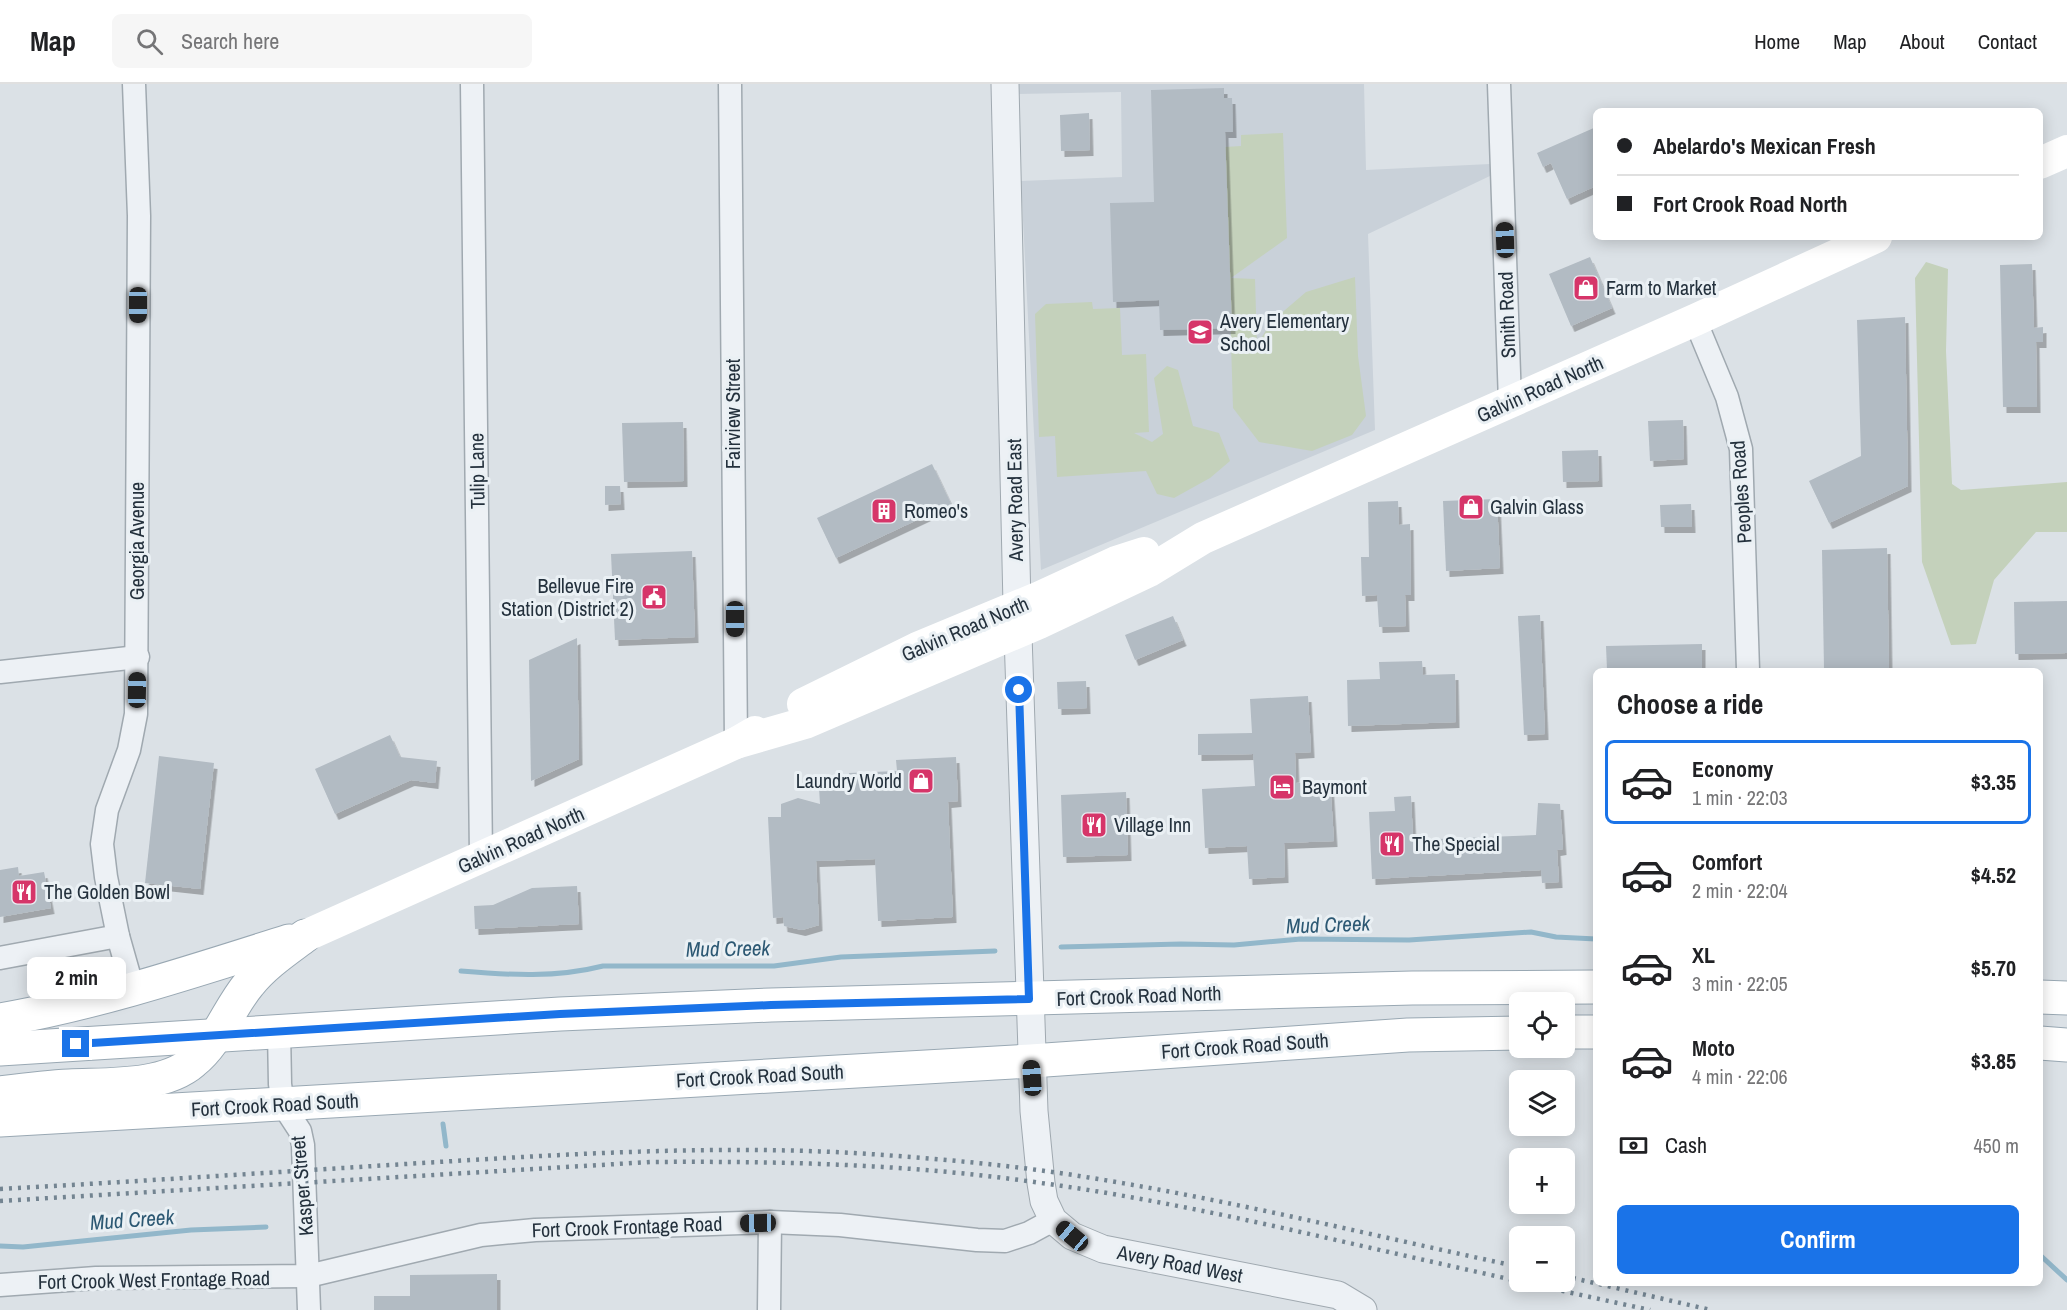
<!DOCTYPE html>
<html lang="en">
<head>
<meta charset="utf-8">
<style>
  body { margin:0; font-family:"Archivo Narrow",sans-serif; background:#f6f6f6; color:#202124; height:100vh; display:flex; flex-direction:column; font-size:22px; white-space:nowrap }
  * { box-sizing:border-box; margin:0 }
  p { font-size:20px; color:#757577 }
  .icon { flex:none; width:33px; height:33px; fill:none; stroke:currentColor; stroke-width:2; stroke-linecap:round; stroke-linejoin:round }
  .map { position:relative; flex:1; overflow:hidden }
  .panel { position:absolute; left:1593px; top:584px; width:450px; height:618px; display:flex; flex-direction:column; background:#fff; border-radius:9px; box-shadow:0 3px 15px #0003 }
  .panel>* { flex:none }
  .banner { position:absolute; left:1593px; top:24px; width:450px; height:132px; border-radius:9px; box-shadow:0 3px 15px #0003; display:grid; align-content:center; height:132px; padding:0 24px; background:#fff }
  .controls { position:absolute; left:1509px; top:908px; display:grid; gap:12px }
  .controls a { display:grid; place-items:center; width:66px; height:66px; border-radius:9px; background:#fff; box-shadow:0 3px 15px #0003; font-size:30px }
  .end { position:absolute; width:27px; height:27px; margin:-14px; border:8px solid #1a73e8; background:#fff; box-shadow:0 0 0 3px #fff }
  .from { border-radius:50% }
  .bubble { position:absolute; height:42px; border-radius:9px; background:#fff; box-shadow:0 3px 15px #0003; font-size:20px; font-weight:700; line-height:42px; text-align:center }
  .car { position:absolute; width:18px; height:36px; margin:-18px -9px; border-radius:8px; box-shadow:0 0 4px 2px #0007; background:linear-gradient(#222 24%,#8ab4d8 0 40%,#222 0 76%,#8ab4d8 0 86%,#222 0) }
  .banner b { display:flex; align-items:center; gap:21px; height:57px; font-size:22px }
  .banner b+b { border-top:2px solid #e0e0e0 }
  .banner i { width:15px; height:15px; background:#202124 }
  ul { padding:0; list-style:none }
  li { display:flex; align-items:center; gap:18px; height:84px; margin:0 12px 9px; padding:0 12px; border:3px solid transparent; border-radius:9px }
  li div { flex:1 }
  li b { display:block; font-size:22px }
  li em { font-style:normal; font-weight:700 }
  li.current { border-color:#1a73e8 }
  li>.icon { width:54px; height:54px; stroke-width:1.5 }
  h2 { padding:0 24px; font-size:27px; line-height:72px }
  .pay { display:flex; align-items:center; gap:15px; height:66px; padding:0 24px; font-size:22px }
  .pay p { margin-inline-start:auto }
  .cta { display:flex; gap:12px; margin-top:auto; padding:12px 24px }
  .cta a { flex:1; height:69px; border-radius:9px; background:#1a73e8; color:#fff; font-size:24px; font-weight:700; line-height:69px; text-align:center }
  header { display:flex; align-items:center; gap:36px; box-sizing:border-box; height:84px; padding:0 30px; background:#fff; border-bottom:2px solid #e0e0e0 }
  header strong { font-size:28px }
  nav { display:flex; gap:33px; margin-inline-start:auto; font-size:21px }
  .search { width:420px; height:54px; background:#f6f6f6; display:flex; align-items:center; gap:15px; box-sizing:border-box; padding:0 21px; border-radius:9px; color:#757577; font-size:22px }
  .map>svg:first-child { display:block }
  .built { fill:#c9d1d9 }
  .green { fill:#c4d1bb }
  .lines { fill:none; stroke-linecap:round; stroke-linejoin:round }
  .stream { stroke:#92b7ca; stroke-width:5 }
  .building { fill:#b2bbc3; filter:url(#shadow) }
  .minor-casing { stroke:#a0a9b0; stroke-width:25 }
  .tertiary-casing { stroke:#a0a9b0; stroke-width:29 }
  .primary-casing { stroke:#99a8b3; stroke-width:35 }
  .minor { stroke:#edf1f5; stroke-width:22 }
  .tertiary { stroke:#edf1f5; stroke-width:27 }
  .secondary { stroke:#fff; stroke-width:32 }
  .primary { stroke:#fff; stroke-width:33 }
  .rail { stroke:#738491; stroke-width:4.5; stroke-dasharray:3 6; stroke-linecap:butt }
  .route { stroke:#1a73e8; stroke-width:8 }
  .labels { text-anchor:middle; stroke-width:6; stroke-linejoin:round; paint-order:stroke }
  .poi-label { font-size:20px; fill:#24313d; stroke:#eaf0f4; text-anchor:start }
  .street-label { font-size:20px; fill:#24313d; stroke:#eaf0f4 }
  .water-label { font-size:21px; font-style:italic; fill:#2c5873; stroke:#eaf0f4 }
</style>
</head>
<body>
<header>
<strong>Map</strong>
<div class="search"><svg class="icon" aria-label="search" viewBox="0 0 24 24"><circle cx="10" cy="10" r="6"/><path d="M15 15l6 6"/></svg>Search here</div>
<nav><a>Home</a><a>Map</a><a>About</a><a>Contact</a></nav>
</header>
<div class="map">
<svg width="2067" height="1226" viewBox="0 0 2067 1226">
  <defs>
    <filter id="shadow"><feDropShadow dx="3.5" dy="6" stdDeviation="0" flood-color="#0004"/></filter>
  </defs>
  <rect width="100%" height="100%" fill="#dbe1e6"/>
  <path class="built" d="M1018,0H1364L1366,86L1490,80L1492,91L1368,150L1375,346L1041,486L1021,97L1122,93L1121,8L1018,10Z"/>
  <g class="green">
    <path d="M1283,49L1287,154L1231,194L1255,195L1257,261L1271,238L1306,208L1355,193L1358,272L1366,332L1352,351L1312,367L1259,358L1233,324L1225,63L1241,62V51Z"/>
    <path d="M1926,178L1948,185L1946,267L1952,400L1961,406L2067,398V448H2036L1994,496L1976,560L1951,561L1922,478L1915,194Z"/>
    <path d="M1092,218L1093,225L1120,224L1122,271L1146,270L1149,348L1134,349L1152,358L1163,350L1154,294L1167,282L1178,286L1193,342L1219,349L1230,377L1210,394L1174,414L1157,410L1146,387L1057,393L1055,352L1039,353L1035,230L1046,220Z"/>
  </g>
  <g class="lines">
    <g class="stream">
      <path d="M1061,863L1181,860L1234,861L1301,855L1409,856L1531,848L1556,853L1596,855"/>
      <path d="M461,887C509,891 556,894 603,882H774L841,873L995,867"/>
      <path d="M443,1040L446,1062"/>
      <path d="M0,1162L23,1163L191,1146L266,1143"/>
      <path d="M2040,1171L2067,1196"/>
    </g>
  </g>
  <g class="building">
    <path d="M1224,4V14H1232L1233,48H1225L1232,244L1160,246L1159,216L1113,218L1110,119L1154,118L1151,6Z"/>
    <path d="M1089,29L1090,66L1061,67L1060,31Z"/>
    <path d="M1596,43V102L1567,115L1551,79L1543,83L1537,69Z"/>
    <path d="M1590,173L1612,224L1571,242L1549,190Z"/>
    <path d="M2032,180L2034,244L2043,243V258H2036L2037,323H2003L2000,181Z"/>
    <path d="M1905,233L1908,402L1829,439L1809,397L1861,372L1857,236Z"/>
    <path d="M1683,336L1684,375L1650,377L1648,337Z"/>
    <path d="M683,338L684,397L624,398L622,339Z"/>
    <path d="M1598,366L1599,397L1563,398L1562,367Z"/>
    <path d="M932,380L951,420L836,474L817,434Z"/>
    <path d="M605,402H620L621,420L605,421Z"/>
    <path d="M1497,415L1500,484L1446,487L1443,417Z"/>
    <path d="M1398,417L1399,441L1410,440L1411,511H1405L1406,542L1379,543L1377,511L1362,512L1361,473H1369L1368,418Z"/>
    <path d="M1691,420L1692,443H1661L1660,421Z"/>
    <path d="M1887,464L1889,586H1824L1822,466Z"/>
    <path d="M692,467L695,553L615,556L611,470Z"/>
    <path d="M2067,517V569L2015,570L2014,518Z"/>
    <path d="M1540,531L1545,650L1524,651L1518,532Z"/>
    <path d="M1173,532L1183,556L1135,576L1125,551Z"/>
    <path d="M577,554L579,675L531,697L529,576Z"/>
    <path d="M1702,560V586H1607L1606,562Z"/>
    <path d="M1422,577L1423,591L1455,590L1456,638L1348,642L1347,596L1380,595L1379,578Z"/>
    <path d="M1086,597L1087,624L1058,625L1057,598Z"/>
    <path d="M1308,612L1311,668L1295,669L1296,699L1330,697L1334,757L1284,759L1285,793L1249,795L1247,762L1205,764L1202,705L1255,702L1253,670L1198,671V650L1252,649L1250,615Z"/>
    <path d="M390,651L400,673L437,677L435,699L411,696L335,730L315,685Z"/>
    <path d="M159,672L214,679L200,805L145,799Z"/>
    <path d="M956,673L958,717L948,718L953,833L878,837L875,775L816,777L819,841L802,846L784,842L783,833L773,834L768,733H781V720L798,714L820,720L819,704L850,702L849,689L897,687L896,676Z"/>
    <path d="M1126,708L1128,771L1063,773L1061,711Z"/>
    <path d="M1411,712L1413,756L1536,751L1538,719L1560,720L1563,765L1557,766L1559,798L1542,799L1541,786L1372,795L1369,728L1395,727L1394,713Z"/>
    <path d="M18,783L19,792L44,788L51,824L0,833V786Z"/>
    <path d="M577,802L579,840L475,845L474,822L493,821L532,804Z"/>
    <path d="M497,1190V1226H374V1212H410V1191Z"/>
  </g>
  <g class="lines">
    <g class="minor-casing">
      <g id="minor">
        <path d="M472,0L481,773"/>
        <path d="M730,0L736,659"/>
        <path d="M1499,0L1510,318"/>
        <path d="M1695,236L1727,313L1741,365L1748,586"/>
        <path d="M0,588L138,573"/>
        <path d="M0,874L118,852"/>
        <path d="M133,905L118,852L106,793L102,760L107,726L129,666L136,630L139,132L134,0"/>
        <path d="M279,947L280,1000L283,1021L300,1047L303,1061L309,1226"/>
        <path d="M0,1201L96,1194L308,1192L481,1151L535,1146L770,1138L840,1141L977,1156L1005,1157L1029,1149L1053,1136"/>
        <path d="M769,1226L770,1138"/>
      </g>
    </g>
    <g class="tertiary-casing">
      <path id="tertiary" d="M1005,0L1017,521L1034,1027L1041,1099L1044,1117L1053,1136L1072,1152L1103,1165L1338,1211L1363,1226"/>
    </g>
    <g class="primary-casing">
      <g id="primary">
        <path d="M2040,913L2067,914"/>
        <path d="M0,936C98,919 194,887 289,857"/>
        <path d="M1564,948H1596"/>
        <path d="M2040,959L2067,961"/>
        <path d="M0,965L560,930L771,921L1412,904L1596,903"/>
        <path d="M0,1009C23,1006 46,1003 69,1002C106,1000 163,1004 193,978C219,957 228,925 249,900C264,881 285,867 305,852"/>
        <path d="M0,1036L1031,977L1408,951L1520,949"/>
      </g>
    </g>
    <use href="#minor" class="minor"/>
    <use href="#tertiary" class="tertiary"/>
    <g class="secondary">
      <path d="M2040,79L2067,67"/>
      <path d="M803,620L917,564L1040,513L1116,478L1144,469"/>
      <path d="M736,659L805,639L1039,539L1149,487L1203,454L1695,236L1876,153"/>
      <path d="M305,852L736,659L755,648"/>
    </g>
    <use href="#primary" class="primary"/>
    <g class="rail">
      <path d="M0,1105C146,1097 292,1087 438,1078C586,1069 735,1060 884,1071C955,1076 1027,1083 1098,1095C1239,1118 1379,1153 1520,1183"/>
      <path d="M0,1117L650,1078C781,1077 911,1080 1041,1099C1152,1114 1262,1139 1371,1164C1464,1185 1557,1206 1650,1226"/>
      <path d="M1564,1192L1711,1226"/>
    </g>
  </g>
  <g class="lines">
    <path class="route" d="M76,960L560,930L771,921L1029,915L1019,606"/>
  </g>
  <defs>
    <g id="shop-square" transform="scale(1.35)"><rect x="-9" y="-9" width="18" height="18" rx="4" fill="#d63569" stroke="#eaf0f4"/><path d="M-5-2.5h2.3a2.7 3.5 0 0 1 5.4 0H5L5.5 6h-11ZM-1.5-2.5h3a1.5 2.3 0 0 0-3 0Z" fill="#fff"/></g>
    <g id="school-square" transform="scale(1.35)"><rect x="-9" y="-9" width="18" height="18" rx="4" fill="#d63569" stroke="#eaf0f4"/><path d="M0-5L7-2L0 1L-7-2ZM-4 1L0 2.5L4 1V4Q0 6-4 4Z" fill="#fff"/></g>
    <g id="building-square" transform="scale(1.35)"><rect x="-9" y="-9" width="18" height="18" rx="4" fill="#d63569" stroke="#eaf0f4"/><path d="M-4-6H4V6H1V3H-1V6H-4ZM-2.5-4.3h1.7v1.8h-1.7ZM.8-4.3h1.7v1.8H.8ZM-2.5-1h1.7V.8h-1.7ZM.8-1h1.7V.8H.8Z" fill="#fff"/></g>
    <g id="civic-square" transform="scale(1.35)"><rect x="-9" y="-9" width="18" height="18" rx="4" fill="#d63569" stroke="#eaf0f4"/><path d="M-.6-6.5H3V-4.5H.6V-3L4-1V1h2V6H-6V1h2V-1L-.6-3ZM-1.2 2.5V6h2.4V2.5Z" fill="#fff"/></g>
    <g id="hotel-square" transform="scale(1.35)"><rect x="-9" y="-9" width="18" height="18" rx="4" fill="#d63569" stroke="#eaf0f4"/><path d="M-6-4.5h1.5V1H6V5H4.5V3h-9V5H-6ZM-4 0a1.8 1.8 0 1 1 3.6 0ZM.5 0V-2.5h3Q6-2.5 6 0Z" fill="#fff"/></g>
    <g id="restaurant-square" transform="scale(1.35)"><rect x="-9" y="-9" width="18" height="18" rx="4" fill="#d63569" stroke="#eaf0f4"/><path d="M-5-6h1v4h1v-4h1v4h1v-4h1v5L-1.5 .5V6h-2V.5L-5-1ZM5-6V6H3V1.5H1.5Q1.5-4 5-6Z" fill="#fff"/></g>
  </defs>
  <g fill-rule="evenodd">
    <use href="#shop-square" x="1586" y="204"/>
    <use href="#school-square" x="1200" y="248"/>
    <use href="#shop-square" x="1471" y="423"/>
    <use href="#building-square" x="884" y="427"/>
    <use href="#civic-square" x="654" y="513"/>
    <use href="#shop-square" x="921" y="697"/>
    <use href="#hotel-square" x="1282" y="703"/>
    <use href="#restaurant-square" x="1094" y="741"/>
    <use href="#restaurant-square" x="1392" y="760"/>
    <use href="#restaurant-square" x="24" y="808"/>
  </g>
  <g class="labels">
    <g class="poi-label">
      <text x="1606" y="211">Farm to Market</text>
      <text x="1220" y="244">Avery Elementary<tspan x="1220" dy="23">School</tspan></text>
      <text x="1490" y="430">Galvin Glass</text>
      <text x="904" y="434">Romeo's</text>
      <text x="634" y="509" text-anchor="end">Bellevue Fire<tspan x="634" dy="23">Station (District 2)</tspan></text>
      <text x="902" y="704" text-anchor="end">Laundry World</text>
      <text x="1302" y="710">Baymont</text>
      <text x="1114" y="748">Village Inn</text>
      <text x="1412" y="767">The Special</text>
      <text x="44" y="815">The Golden Bowl</text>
    </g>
    <g class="street-label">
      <text transform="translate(1507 231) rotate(-92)" y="7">Smith Road</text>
      <text transform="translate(1540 305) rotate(-24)" y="7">Galvin Road North</text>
      <text transform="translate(733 330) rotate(-90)" y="7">Fairview Street</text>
      <text transform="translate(477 387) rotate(-91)" y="7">Tulip Lane</text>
      <text transform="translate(1741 408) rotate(-94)" y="7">Peoples Road</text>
      <text transform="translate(1015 416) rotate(-91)" y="7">Avery Road East</text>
      <text transform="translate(137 457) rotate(-90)" y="7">Georgia Avenue</text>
      <text transform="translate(965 545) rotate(-23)" y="7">Galvin Road North</text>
      <text transform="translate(521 756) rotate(-24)" y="7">Galvin Road North</text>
      <text transform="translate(1139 912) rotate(-2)" y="7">Fort Crook Road North</text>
      <text transform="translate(1245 962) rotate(-4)" y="7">Fort Crook Road South</text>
      <text transform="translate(760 992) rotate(-3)" y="7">Fort Crook Road South</text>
      <text transform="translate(275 1021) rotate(-3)" y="7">Fort Crook Road South</text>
      <text transform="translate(302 1102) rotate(-95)" y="7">Kasper Street</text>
      <text transform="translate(627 1143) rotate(-2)" y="7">Fort Crook Frontage Road</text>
      <text transform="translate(1180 1180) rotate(11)" y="7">Avery Road West</text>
      <text transform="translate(154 1196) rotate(-1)" y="7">Fort Crook West Frontage Road</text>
    </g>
    <g class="water-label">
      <text transform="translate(1328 841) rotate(-2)" y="7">Mud Creek</text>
      <text transform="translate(728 865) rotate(-1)" y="7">Mud Creek</text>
      <text transform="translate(132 1136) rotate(-4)" y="7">Mud Creek</text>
    </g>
  </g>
</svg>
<div class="controls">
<a><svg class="icon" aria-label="locate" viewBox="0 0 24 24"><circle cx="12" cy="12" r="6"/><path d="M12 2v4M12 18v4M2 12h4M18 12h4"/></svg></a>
<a><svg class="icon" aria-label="layers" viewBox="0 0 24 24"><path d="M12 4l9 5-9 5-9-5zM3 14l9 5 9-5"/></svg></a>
<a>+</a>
<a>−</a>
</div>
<i class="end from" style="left:1019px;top:606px"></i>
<i class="end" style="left:76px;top:960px"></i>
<div class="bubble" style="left:27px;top:873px;width:99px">2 min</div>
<i class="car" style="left:1505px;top:156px;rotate:358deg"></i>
<i class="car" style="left:138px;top:221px;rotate:180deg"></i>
<i class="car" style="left:735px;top:535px;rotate:180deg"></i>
<i class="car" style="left:137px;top:606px;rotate:1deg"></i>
<i class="car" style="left:1032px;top:994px;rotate:356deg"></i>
<i class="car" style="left:758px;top:1139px;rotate:269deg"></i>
<i class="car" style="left:1072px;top:1152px;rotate:310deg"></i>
<div class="banner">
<b><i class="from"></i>Abelardo's Mexican Fresh</b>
<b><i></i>Fort Crook Road North</b>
</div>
<section class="panel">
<h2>Choose a ride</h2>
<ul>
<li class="current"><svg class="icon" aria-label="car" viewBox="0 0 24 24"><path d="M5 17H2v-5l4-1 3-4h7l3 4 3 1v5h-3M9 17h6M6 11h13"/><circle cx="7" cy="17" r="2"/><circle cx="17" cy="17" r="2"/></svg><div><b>Economy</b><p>1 min · 22:03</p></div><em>$3.35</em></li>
<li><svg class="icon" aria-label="car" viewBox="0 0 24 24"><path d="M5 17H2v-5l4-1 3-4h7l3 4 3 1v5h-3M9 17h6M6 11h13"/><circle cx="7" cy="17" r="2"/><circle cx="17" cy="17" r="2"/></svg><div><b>Comfort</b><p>2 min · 22:04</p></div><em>$4.52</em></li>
<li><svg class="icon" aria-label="car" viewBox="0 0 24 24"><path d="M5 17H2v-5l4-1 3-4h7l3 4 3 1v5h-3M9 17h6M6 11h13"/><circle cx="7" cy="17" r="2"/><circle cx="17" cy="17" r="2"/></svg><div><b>XL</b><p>3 min · 22:05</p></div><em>$5.70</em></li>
<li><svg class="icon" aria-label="car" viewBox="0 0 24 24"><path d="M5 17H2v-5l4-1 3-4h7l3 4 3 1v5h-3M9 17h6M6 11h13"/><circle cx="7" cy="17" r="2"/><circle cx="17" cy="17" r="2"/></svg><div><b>Moto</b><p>4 min · 22:06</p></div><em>$3.85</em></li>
</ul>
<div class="pay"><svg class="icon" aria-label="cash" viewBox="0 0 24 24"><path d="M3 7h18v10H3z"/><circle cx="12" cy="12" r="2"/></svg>Cash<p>450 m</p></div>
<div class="cta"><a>Confirm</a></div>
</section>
</div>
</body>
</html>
